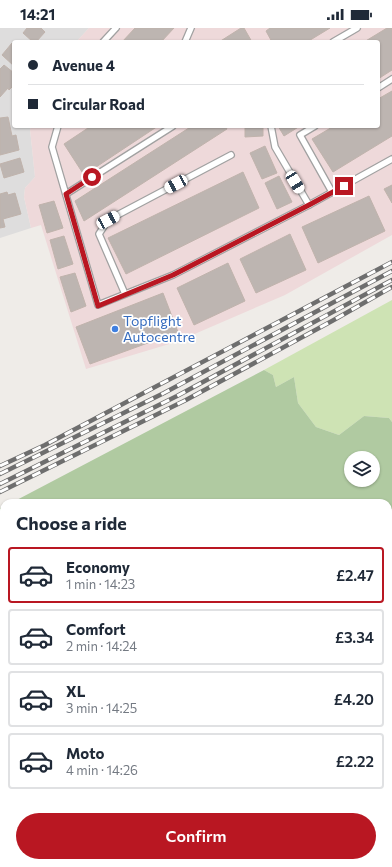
<!DOCTYPE html>
<html lang="en">
<head>
<meta charset="utf-8">
<style>
  body { margin:0; font-family:Commissioner,sans-serif; background:#f6f6f7; color:#1f2937; height:100vh; display:flex; flex-direction:column; font-size:15px; white-space:nowrap }
  * { box-sizing:border-box; margin:0 }
  p { font-size:13px; color:#747a83 }
  .icon { flex:none; width:22px; height:22px; fill:none; stroke:currentColor; stroke-width:2; stroke-linecap:round; stroke-linejoin:round }
  .map { position:relative; flex:1; overflow:hidden }
  .details { position:absolute; left:0px; top:471px; width:392px; height:368px; display:flex; flex-direction:column; background:#fff; border-radius:12px 12px 0 0; box-shadow:0 1px 3px #0004 }
  .details>* { flex:none }
  .hud { position:absolute; left:12px; top:12px; width:368px; height:88px; border-radius:4px; box-shadow:0 1px 3px #0004; display:grid; align-content:center; height:88px; padding:0 16px; background:#fff }
  .controls { position:absolute; left:344px; top:423px; display:grid; gap:8px }
  .controls a { display:grid; place-items:center; width:36px; height:36px; border-radius:50%; background:#fff; box-shadow:0 1px 3px #0004; font-size:20px }
  .end { position:absolute; width:18px; height:18px; margin:-9px; border:5px solid #b91722; background:#fff; box-shadow:0 0 0 2px #fff }
  .from { border-radius:50% }
  .car { position:absolute; width:12px; height:24px; margin:-12px -6px; border-radius:5px; box-shadow:0 0 3px 1px #0007; background:linear-gradient(#fff 24%,#345 0 40%,#fff 0 76%,#345 0 86%,#fff 0) }
  .hud b { display:flex; align-items:center; gap:14px; height:38px; font-size:15px }
  .hud b+b { border-top:1px solid #e0e1e3 }
  .hud i { width:10px; height:10px; background:#1f2937 }
  ul { padding:0; list-style:none }
  li { display:flex; align-items:center; gap:12px; height:56px; margin:0 8px 6px; padding:0 8px; border:2px solid #e0e1e3; border-radius:4px }
  li div { flex:1 }
  li b { display:block; font-size:15px }
  li em { font-style:normal; font-weight:600 }
  li.selected { border-color:#b91722 }
  li>.icon { width:36px; height:36px; stroke-width:1.5 }
  h2 { padding:0 16px; font-size:18px; line-height:48px }
  .action { display:flex; gap:8px; margin-top:auto; padding:8px 16px }
  .action a { flex:1; height:46px; border-radius:24px; background:#b91722; color:#fff; font-size:16px; font-weight:600; line-height:46px; text-align:center }
  .status { display:flex; justify-content:space-between; align-items:center; height:28px; padding:0 20px; background:#fff; direction:ltr }
  .status svg { height:11px; fill:currentColor }
  .map>svg:first-child { display:block }
  .residential { fill:#dedddd }
  .commercial { fill:#eed9da }
  .grass { fill:#cee3b4 }
  .forest { fill:#b0caa1; fill-rule:evenodd }
  .park { fill:#caf4cb }
  .lines { fill:none; stroke-linecap:round; stroke-linejoin:round }
  .river { stroke:#add1d8; stroke-width:24 }
  .building { fill:#bdb5b1; stroke:#c0b3ac }
  .service-casing { stroke:#a1a1a1; stroke-width:8 }
  .minor-casing { stroke:#a1a1a1; stroke-width:13 }
  .service { stroke:#fff; stroke-width:5.5 }
  .minor { stroke:#fff; stroke-width:11 }
  .rail-casing { stroke:#6e6e6e; stroke-width:4.5 }
  .rail { stroke:#fff; stroke-width:3; stroke-dasharray:9; stroke-linecap:butt }
  .route { stroke:#b91722; stroke-width:5 }
  .shop-dot { fill:#3f7fe0; stroke:#fff; stroke-width:1.5 }
  .labels { text-anchor:middle; stroke-width:3.5; stroke-linejoin:round; paint-order:stroke }
  .shop-label { font-size:14px; fill:#366cbe; stroke:#fff; text-anchor:start }
</style>
</head>
<body>
<div class="status"><b>14:21</b><svg viewBox="0 0 49 12"><path d="M0 12V9h3v3zM5 12V6h3v6zM10 12V3h3v9zM15 12V0h3v12zM26 1h20v11H26zM47 4h2v5h-2z"/></svg></div>
<div class="map">
<svg width="392" height="839" viewBox="0 0 392 839">
  <rect width="100%" height="100%" fill="#efece8"/>
  <g class="residential">
    <path d="M0,0H89L76,14H14V98H32L30,101L35,149L25,160L24,169L31,200L0,210Z"/>
    <path d="M4,515V835H94L91,839H0V517Z"/>
  </g>
  <path class="commercial" d="M89,0H392V207L285,267L176,314L86,341L41,197L31,200L24,169L25,160L35,149L30,101L32,98H378V14H76Z"/>
  <g class="grass">
    <path d="M392,272V394L389,390L364,388L339,407L316,399L298,375L294,349L276,359L273,347L264,342Z"/>
    <path d="M392,778V839H343L347,835H388V783Z"/>
    <path d="M94,835H323L319,839H91Z"/>
  </g>
  <g class="forest">
    <path d="M264,342L273,347L276,359L294,349L298,375L316,399L339,407L364,388L389,390L392,394V553L388,554V475H11ZM351,430H373V452H351Z"/>
    <path d="M4,478V515L0,517V480Z"/>
  </g>
  <path class="park" d="M388,580H392V725L388,724Z"/>
  <g class="lines">
    <g class="river">
      <path d="M388,558L392,555"/>
      <path d="M388,727L392,728"/>
      <path d="M388,770L392,769"/>
      <path d="M333,839L337,835"/>
    </g>
  </g>
  <g class="building">
    <path d="M27,0H41L45,4L36,14H33L23,5Z"/>
    <path d="M135,0H174L161,14H122Z"/>
    <path d="M241,0H244L252,14H219Z"/>
    <path d="M270,0H330L307,14H272L266,3Z"/>
    <path d="M387,0H392V42L378,51V14H364Z"/>
    <path d="M12,15L14,17V38L2,27Z"/>
    <path d="M4,37L14,45V57L9,62L8,60L0,69V41Z"/>
    <path d="M392,63V108L333,144L312,111L334,98H378V71Z"/>
    <path d="M8,89L12,108L16,107L19,122L0,127V90Z"/>
    <path d="M91,98H158L84,147L64,116Z"/>
    <path d="M192,98H225L227,101L84,193L75,173Z"/>
    <path d="M245,98H263V108L245,109Z"/>
    <path d="M278,98H300L284,108Z"/>
    <path d="M265,118L277,145L262,151L250,125Z"/>
    <path d="M20,130L24,144L4,150L0,136Z"/>
    <path d="M243,144L259,180L126,246L108,210Z"/>
    <path d="M279,148L292,174L277,181L265,155Z"/>
    <path d="M392,157V175L384,161Z"/>
    <path d="M7,164L8,167L15,165L21,186L3,191L5,199L0,200V166Z"/>
    <path d="M369,168L385,203L318,235L302,199Z"/>
    <path d="M54,173L63,200L47,205L39,177Z"/>
    <path d="M290,206L306,242L256,265L240,231Z"/>
    <path d="M64,208L73,236L58,241L50,212Z"/>
    <path d="M228,235L245,273L194,297L177,260Z"/>
    <path d="M75,245L86,278L71,284L60,249Z"/>
    <path d="M163,265L178,304L90,336L76,299Z"/>
    <path d="M4,548V566L0,555V549Z"/>
    <path d="M0,559L4,569L0,570Z"/>
    <path d="M4,730V742L0,732Z"/>
    <path d="M0,737L4,746V756L0,758Z"/>
    <path d="M4,803V820L0,822V804Z"/>
  </g>
  <g class="lines">
    <g class="service-casing">
      <g id="service">
        <path d="M103,14L116,0"/>
        <path d="M185,14L191,0"/>
        <path d="M333,14L357,0"/>
        <path d="M378,60L392,51"/>
        <path d="M58,98L52,119L98,277L173,247L309,177L392,131"/>
        <path d="M271,98L275,119L309,177"/>
        <path d="M315,98L300,107L332,164"/>
        <path d="M66,166L173,98"/>
        <path d="M125,266L99,206L108,192L231,127"/>
      </g>
    </g>
    <g class="minor-casing">
      <g id="minor">
        <path d="M0,596L4,594"/>
        <path d="M0,633L4,645"/>
        <path d="M0,710L4,708"/>
        <path d="M22,839L33,835"/>
      </g>
    </g>
    <use href="#service" class="service"/>
    <use href="#minor" class="minor"/>
    <g class="rail-casing">
      <g id="rail">
        <path d="M0,438L45,417L392,234"/>
        <path d="M0,446L164,365L392,243"/>
        <path d="M0,456L177,368L392,252"/>
        <path d="M0,464L186,372L332,293L392,259"/>
      </g>
    </g>
    <use href="#rail" class="rail"/>
  </g>
  <g class="lines">
    <path class="route" d="M92,149L66,166L98,278L173,247L309,177L344,158"/>
  </g>
  <circle class="shop-dot" cx="115" cy="301" r="4"/>
  <g class="labels">
    <g class="shop-label">
      <text x="123" y="298">Topflight<tspan x="123" dy="16">Autocentre</tspan></text>
    </g>
  </g>
</svg>
<div class="controls">
<a><svg class="icon" aria-label="layers" viewBox="0 0 24 24"><path d="M12 4l9 5-9 5-9-5zM3 14l9 5 9-5"/></svg></a>
</div>
<i class="end from" style="left:92px;top:149px"></i>
<i class="end" style="left:344px;top:158px"></i>
<i class="car" style="left:295px;top:154px;rotate:149deg"></i>
<i class="car" style="left:176px;top:156px;rotate:242deg"></i>
<i class="car" style="left:108px;top:192px;rotate:62deg"></i>
<div class="hud">
<b><i class="from"></i>Avenue 4</b>
<b><i></i>Circular Road</b>
</div>
<section class="details">
<h2>Choose a ride</h2>
<ul>
<li class="selected"><svg class="icon" aria-label="car" viewBox="0 0 24 24"><path d="M5 17H2v-5l4-1 3-4h7l3 4 3 1v5h-3M9 17h6M6 11h13"/><circle cx="7" cy="17" r="2"/><circle cx="17" cy="17" r="2"/></svg><div><b>Economy</b><p>1 min · 14:23</p></div><em>£2.47</em></li>
<li><svg class="icon" aria-label="car" viewBox="0 0 24 24"><path d="M5 17H2v-5l4-1 3-4h7l3 4 3 1v5h-3M9 17h6M6 11h13"/><circle cx="7" cy="17" r="2"/><circle cx="17" cy="17" r="2"/></svg><div><b>Comfort</b><p>2 min · 14:24</p></div><em>£3.34</em></li>
<li><svg class="icon" aria-label="car" viewBox="0 0 24 24"><path d="M5 17H2v-5l4-1 3-4h7l3 4 3 1v5h-3M9 17h6M6 11h13"/><circle cx="7" cy="17" r="2"/><circle cx="17" cy="17" r="2"/></svg><div><b>XL</b><p>3 min · 14:25</p></div><em>£4.20</em></li>
<li><svg class="icon" aria-label="car" viewBox="0 0 24 24"><path d="M5 17H2v-5l4-1 3-4h7l3 4 3 1v5h-3M9 17h6M6 11h13"/><circle cx="7" cy="17" r="2"/><circle cx="17" cy="17" r="2"/></svg><div><b>Moto</b><p>4 min · 14:26</p></div><em>£2.22</em></li>
</ul>
<div class="action"><a>Confirm</a></div>
</section>
</div>
</body>
</html>
